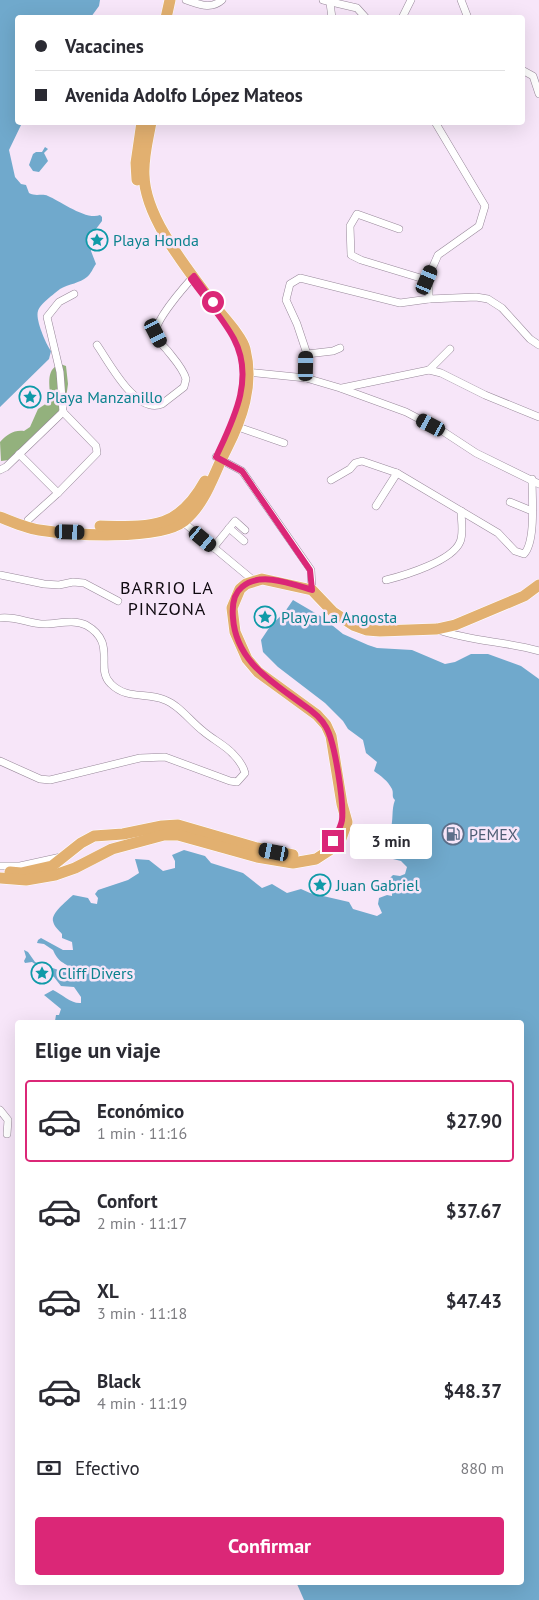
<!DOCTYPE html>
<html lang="es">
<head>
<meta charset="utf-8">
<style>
  body { margin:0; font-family:"PT Sans",sans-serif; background:#f7f7f7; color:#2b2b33; height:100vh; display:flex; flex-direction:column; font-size:19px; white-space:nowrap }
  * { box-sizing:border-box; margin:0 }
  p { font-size:16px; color:#7c7c81 }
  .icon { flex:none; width:28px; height:28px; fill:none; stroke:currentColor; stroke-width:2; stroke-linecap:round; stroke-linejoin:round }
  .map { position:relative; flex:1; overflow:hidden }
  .drawer { position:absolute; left:15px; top:1020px; width:509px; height:565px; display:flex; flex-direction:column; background:#fff; border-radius:5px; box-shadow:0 5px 20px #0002 }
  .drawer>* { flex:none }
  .hud { position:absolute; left:15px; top:15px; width:510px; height:110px; border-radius:5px; box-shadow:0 5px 20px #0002; display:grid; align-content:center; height:110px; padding:0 20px; background:#fff }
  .end { position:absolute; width:22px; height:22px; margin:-11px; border:6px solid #db2777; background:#fff; box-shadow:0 0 0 2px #fff }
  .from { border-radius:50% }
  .bubble { position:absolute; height:35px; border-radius:5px; background:#fff; box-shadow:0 5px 20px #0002; font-size:16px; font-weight:800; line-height:35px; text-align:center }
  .car { position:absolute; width:15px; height:30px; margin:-15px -8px; border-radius:6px; box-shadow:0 0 4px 1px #0007; background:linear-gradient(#222 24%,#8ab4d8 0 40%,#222 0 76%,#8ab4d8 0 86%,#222 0) }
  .hud b { display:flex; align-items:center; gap:18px; height:48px; font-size:19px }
  .hud b+b { border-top:1px solid #e1e1e2 }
  .hud i { width:12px; height:12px; background:#2b2b33 }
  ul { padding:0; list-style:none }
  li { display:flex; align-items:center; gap:15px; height:82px; margin:0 10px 8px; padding:0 10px; border:2px solid transparent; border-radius:5px }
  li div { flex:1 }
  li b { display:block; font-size:19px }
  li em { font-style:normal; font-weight:800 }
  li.selected { border-color:#db2777 }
  li>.icon { width:45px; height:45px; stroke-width:1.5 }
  h2 { padding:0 20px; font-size:22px; line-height:60px }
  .pay { display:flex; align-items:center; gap:12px; height:55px; padding:0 20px; font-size:19px }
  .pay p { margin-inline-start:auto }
  .action { display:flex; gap:10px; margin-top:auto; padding:10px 20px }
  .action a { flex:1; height:58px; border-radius:5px; background:#db2777; color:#fff; font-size:20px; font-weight:800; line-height:58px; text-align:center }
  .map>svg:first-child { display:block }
  .forest { fill:#93b17d }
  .water { fill:#70a9cc }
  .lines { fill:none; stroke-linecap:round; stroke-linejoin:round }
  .minor-casing { stroke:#98889a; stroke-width:8 }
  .primary-casing { stroke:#fff; stroke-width:12 }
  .minor { stroke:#fff; stroke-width:7 }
  .primary { stroke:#e2b070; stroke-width:11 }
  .route { stroke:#db2777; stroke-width:6 }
  .labels { text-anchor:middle; stroke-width:5; stroke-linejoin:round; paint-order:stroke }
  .culture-label { font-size:16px; fill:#0d838f; stroke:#f7e6f9; text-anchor:start }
  .service-label { font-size:16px; fill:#4e5e75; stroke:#f7e6f9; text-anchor:start }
  .neighbourhood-label { font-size:18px; letter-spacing:1px; fill:#0f0910; stroke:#f7e6f9 }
</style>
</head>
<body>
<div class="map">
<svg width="539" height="1600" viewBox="0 0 539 1600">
  <rect width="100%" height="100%" fill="#f7e6f9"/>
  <path class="forest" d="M60,364L66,366L68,384L66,398L58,412L46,426L36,433L9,460L1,461L0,442C8,434 13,430 24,431L30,427L38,409L50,401C51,387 44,370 60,364Z"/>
  <g class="water">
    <path d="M0,0H100L99,6L91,17L18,18V122L22,123L9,150L15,177L21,184L26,185L29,193C36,197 42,193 48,196C60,201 87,221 100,215L102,217V221L90,237L91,251L96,264C93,268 91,274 87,277C80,283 69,284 60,289C54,294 40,304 38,311C35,319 46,344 51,351L49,359L0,407Z"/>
    <path d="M45,147L48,149L44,153L48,161L39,172L33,171L29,165L33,154L36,152H42Z"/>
    <path d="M293,600L322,617L343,634L368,645L377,648L412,650L445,664L455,662L471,654H488L521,666L539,679V1600H304L297,1584V1582H521V1022H59L55,1021L56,1015H59L61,1009L44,995L53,990C62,994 71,1004 81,1003V997L74,987L61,986L54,977L32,962L25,963L24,961L26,957L24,950L28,952L35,962L73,975V969C63,962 58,962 53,950L44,944L37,943L38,940L41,938L63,950H73L72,942L62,938V934C59,930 54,927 53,921C51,913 68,900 73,895L88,898L91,903L97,904L98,898L95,894L98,890L128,880L139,873L135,859L149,860L163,871L175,868V861L172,855L184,850L205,856L211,863L243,873L262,888L272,884L287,893L301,889L310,893L349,902L353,909L377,916L382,913L378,904L379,898L387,895L392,896V891L396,888L389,884V879L393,875L400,876L405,874L407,867L401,861L393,859L397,842L395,833L390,831C394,820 391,810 395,800C391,796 394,794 392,789C388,781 381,776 374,771L377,762L366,753L363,740L348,729L343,721L325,703L278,667L263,652L261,640L271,625L284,613Z"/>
  </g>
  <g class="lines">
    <g class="minor-casing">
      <g id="minor">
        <path d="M186,0C199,4 211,10 222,0"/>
        <path d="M323,0L357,8L366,18"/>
        <path d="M461,0L468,18"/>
        <path d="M330,3L332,18"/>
        <path d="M402,18L411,0"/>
        <path d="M522,70L533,76L539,94"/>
        <path d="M399,229L357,214L350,226L351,255L361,260L427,280"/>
        <path d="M429,299V282L427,280L438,255L479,226L485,206L435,122"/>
        <path d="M97,345C109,362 136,415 162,404L184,387L186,379C183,368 174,359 167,350C163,346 158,340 156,334C153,322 185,286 194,276"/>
        <path d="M307,354L333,351L340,348"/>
        <path d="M429,370L450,349"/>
        <path d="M246,372L306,378L340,388L406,412L444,432L476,453L539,484"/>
        <path d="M306,378L307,354L297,324L286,300L290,284L300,278L400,303L429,299L476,297L488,299L502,308L530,339L539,345"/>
        <path d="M342,388L429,370L441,373L485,395L539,417"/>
        <path d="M63,412L60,372L47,317L59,302L74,294"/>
        <path d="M238,427L284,443"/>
        <path d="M19,454L58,493"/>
        <path d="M216,457L242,471L311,570L312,590"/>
        <path d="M0,470L6,467L63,412"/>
        <path d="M331,480L350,469L355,463L362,461L397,473L498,533L515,551L524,554C536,542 532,496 532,479"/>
        <path d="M510,502L532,511"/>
        <path d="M376,506L397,473"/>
        <path d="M183,522L254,581"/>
        <path d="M27,527L28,520L58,493L97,453L96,446L63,412"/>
        <path d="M229,528L244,541"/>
        <path d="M213,548L235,521L245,530"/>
        <path d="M0,575L44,584L59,585L73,582L84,583L118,601"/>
        <path d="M386,580C406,575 452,561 460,542C464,533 461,520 461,511"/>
        <path d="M0,618C18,616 28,624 45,624C58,624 73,619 86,625C118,643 94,668 111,684C127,700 147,692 165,700C179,705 191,722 203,731C212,739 225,745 233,754C239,760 243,765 245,773L237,782L230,781L165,757L140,758L50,780L40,779L0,761"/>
        <path d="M439,630C472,642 506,641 539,651"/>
        <path d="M0,866H20L61,857"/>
        <path d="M0,1110L8,1120L7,1134"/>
      </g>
    </g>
    <g class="primary-casing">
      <g id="primary">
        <path d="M166,18L170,0"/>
        <path d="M137,180L136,163L142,122"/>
        <path d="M0,517C12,522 26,528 39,530C71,535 159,541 184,521C206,503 213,475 226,450C242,419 254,385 245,349C242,337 225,319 217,309C191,273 145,220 144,175C143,157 148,139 151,122"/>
        <path d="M100,526C151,527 178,530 205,481"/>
        <path d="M10,872L21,873L52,866L81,843L94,836L123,834L162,826L178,825L257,848L293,855"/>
        <path d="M0,878L26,880L55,875L75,868L112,849L164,835H178L257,857L293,863L316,859L339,844L347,822L342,804L331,736L326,725L317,715L258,672L247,659L235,632L232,608L240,589L246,584L262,579L312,590L333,612L353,625L367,630L380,631L437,629L455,625L524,596L539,585"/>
      </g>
    </g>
    <use href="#minor" class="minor"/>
    <use href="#primary" class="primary"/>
  </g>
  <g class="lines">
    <path class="route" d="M213,302L194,276L191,279C205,299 223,318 234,339C255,379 233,420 216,457L242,471L310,570L312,590C292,584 260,571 242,587C233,594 232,607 233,618C236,661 271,681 302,704C311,710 321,717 326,727C335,742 344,803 342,820C341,827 336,835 333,841"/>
  </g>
  <defs>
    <g id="sight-ring" transform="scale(1.125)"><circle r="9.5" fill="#f7e6f9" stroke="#0f9aa8" stroke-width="1.5"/><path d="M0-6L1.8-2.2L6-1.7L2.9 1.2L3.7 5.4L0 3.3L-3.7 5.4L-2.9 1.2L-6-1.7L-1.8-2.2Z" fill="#0f9aa8"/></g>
    <g id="fuel-ring" transform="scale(1.125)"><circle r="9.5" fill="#f7e6f9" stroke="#5c6f8a" stroke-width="1.5"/><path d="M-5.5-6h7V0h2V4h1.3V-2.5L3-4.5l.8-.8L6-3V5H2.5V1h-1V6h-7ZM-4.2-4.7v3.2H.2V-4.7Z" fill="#5c6f8a"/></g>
  </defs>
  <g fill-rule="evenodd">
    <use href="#sight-ring" x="97" y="240"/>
    <use href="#sight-ring" x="30" y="397"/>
    <use href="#sight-ring" x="265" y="617"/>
    <use href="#fuel-ring" x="453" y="834"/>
    <use href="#sight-ring" x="320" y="885"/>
    <use href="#sight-ring" x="42" y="973"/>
  </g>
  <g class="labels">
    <g class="culture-label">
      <text x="113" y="246">Playa Honda</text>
      <text x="46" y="403">Playa Manzanillo</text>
      <text x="281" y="623">Playa La Angosta</text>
      <text x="336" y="891">Juan Gabriel</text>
      <text x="58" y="979">Cliff Divers</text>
    </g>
    <g class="service-label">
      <text x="469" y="840">PEMEX</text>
    </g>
    <g class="neighbourhood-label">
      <text x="167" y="594">BARRIO LA<tspan x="167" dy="21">PINZONA</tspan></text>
    </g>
  </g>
</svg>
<i class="end from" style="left:213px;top:302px"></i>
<i class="end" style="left:333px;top:841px"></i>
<div class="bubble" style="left:350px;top:824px;width:82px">3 min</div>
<i class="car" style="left:427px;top:280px;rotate:23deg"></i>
<i class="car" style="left:156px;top:333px;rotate:153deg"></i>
<i class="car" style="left:306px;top:366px;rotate:1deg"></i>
<i class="car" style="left:431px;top:425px;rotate:298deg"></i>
<i class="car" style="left:70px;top:532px;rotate:92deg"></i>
<i class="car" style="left:203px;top:539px;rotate:130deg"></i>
<i class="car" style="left:274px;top:852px;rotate:281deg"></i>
<div class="hud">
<b><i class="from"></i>Vacacines</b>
<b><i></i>Avenida Adolfo López Mateos</b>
</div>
<section class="drawer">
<h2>Elige un viaje</h2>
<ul>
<li class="selected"><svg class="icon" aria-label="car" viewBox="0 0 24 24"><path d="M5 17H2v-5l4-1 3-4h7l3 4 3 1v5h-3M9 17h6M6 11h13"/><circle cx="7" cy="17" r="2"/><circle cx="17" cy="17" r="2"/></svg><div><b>Económico</b><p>1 min · 11:16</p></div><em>$27.90</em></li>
<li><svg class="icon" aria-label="car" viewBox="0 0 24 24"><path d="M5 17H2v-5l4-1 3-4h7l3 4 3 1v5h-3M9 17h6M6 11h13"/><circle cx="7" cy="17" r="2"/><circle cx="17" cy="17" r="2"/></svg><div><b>Confort</b><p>2 min · 11:17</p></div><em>$37.67</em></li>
<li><svg class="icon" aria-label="car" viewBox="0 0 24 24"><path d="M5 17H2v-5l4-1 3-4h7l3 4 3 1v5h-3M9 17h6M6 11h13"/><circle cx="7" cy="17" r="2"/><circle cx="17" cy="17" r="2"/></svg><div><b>XL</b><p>3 min · 11:18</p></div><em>$47.43</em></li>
<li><svg class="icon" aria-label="car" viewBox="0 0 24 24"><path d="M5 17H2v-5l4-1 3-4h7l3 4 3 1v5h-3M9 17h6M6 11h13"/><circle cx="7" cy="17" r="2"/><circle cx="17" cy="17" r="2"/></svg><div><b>Black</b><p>4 min · 11:19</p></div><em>$48.37</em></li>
</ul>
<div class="pay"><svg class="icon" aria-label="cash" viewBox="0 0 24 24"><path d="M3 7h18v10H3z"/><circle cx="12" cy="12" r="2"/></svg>Efectivo<p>880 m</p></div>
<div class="action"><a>Confirmar</a></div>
</section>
</div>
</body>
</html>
